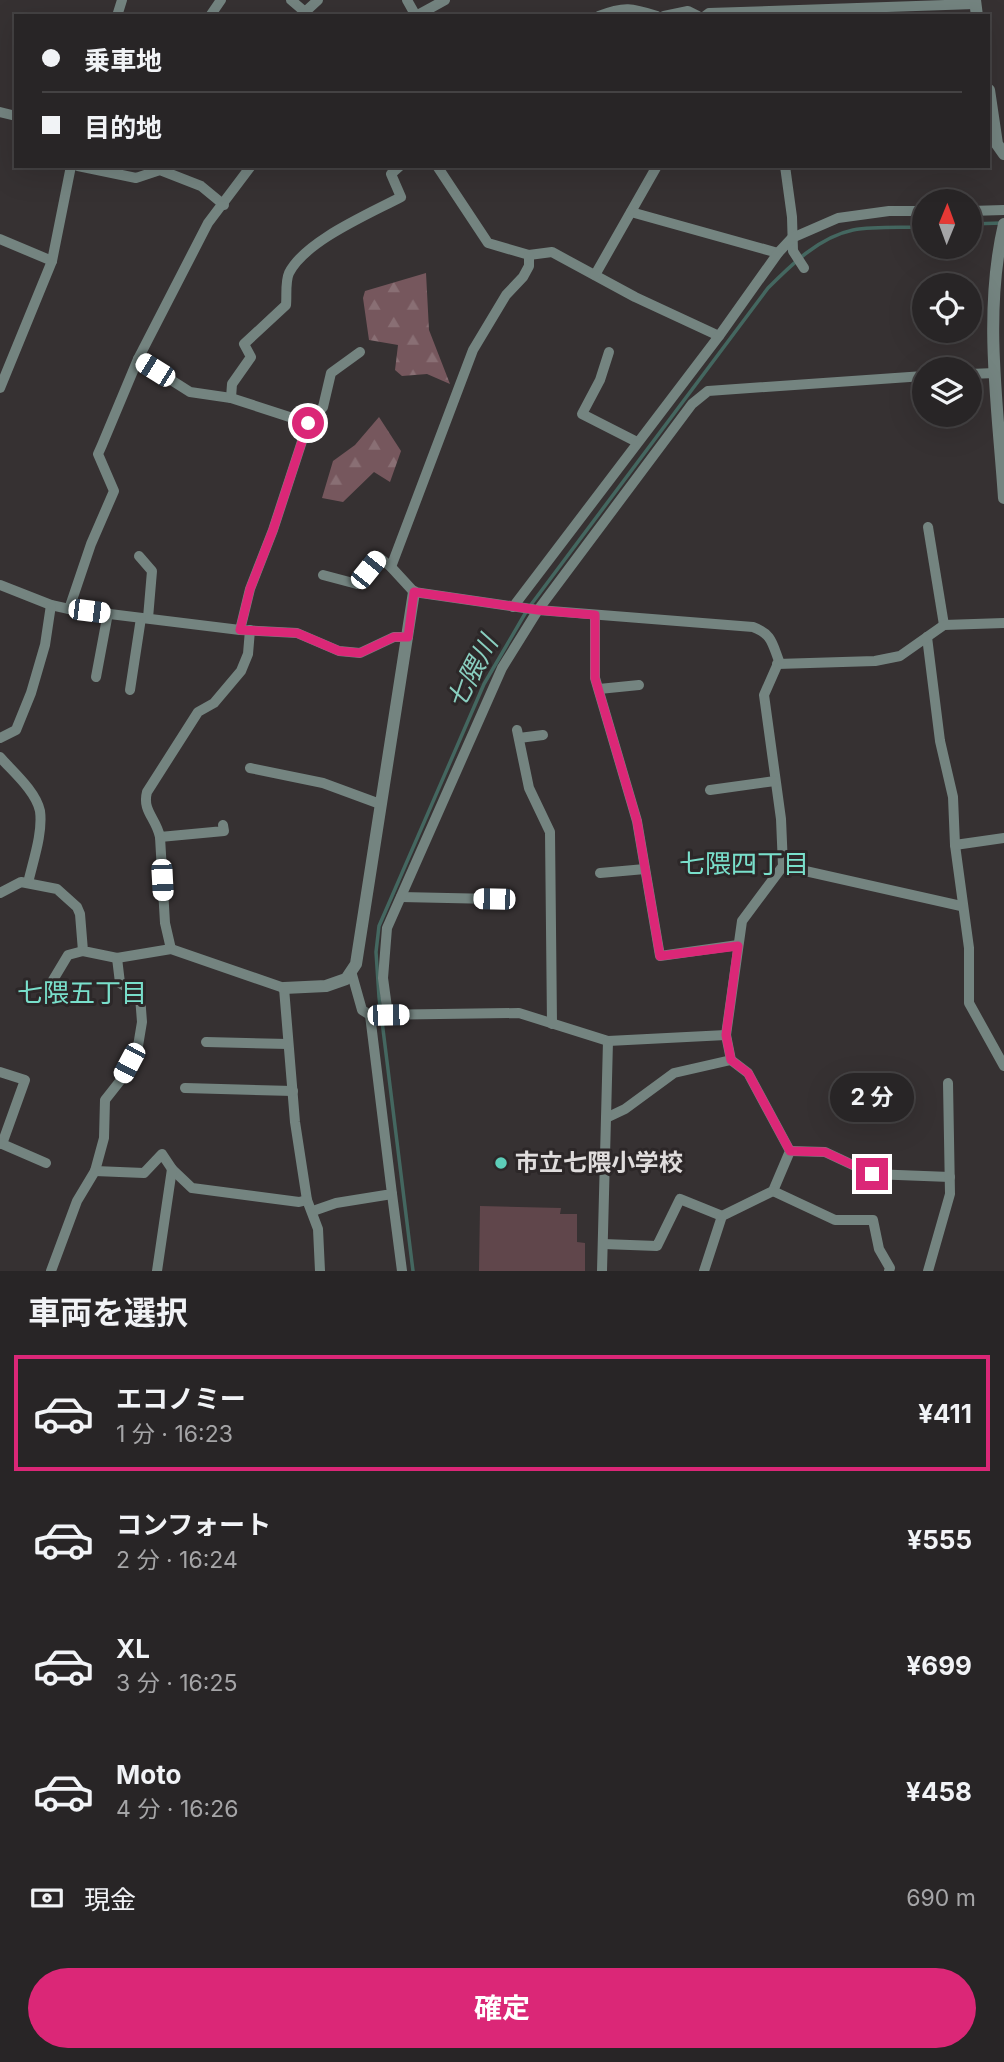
<!DOCTYPE html>
<html lang="ja">
<head>
<meta charset="utf-8">
<style>
  body { margin:0; font-family:Inter,"Noto Sans JP",sans-serif; background:#343132; color:#f1f3f6; height:100vh; display:flex; flex-direction:column; font-size:26px; white-space:nowrap }
  * { box-sizing:border-box; margin:0 }
  p { font-size:23px; color:#a5a5a7 }
  .icon { flex:none; width:38px; height:38px; fill:none; stroke:currentColor; stroke-width:2; stroke-linecap:round; stroke-linejoin:round }
  .map { position:relative; height:1271px; overflow:hidden }
  .sheet { display:flex; flex-direction:column; background:#282526; flex:1 }
  .sheet>* { flex:none }
  .hud { position:absolute; left:14px; top:14px; width:976px; height:154px; border-radius:0px; box-shadow:0 7px 28px #0002,0 0 0 2px #444243; display:grid; align-content:center; height:154px; padding:0 28px; background:#282526 }
  .needle { width:46px; rotate:1deg }
  .fabs { position:absolute; left:912px; top:189px; display:grid; gap:14px }
  .fabs a { display:grid; place-items:center; width:70px; height:70px; border-radius:50%; background:#282526; box-shadow:0 7px 28px #0002,0 0 0 2px #444243; font-size:35px }
  .end { position:absolute; width:32px; height:32px; margin:-16px; border:9px solid #db2777; background:#fff; box-shadow:0 0 0 4px #fff }
  .from { border-radius:50% }
  .bubble { position:absolute; height:49px; border-radius:24px; background:#282526; box-shadow:0 7px 28px #0002,0 0 0 2px #444243; font-size:23px; font-weight:700; line-height:49px; text-align:center }
  .car { position:absolute; width:21px; height:42px; margin:-21px -10px; border-radius:9px; box-shadow:0 0 5px 2px #0007; background:linear-gradient(#fff 24%,#345 0 40%,#fff 0 76%,#345 0 86%,#fff 0) }
  .hud b { display:flex; align-items:center; gap:24px; height:66px; font-size:26px }
  .hud b+b { border-top:2px solid #444243 }
  .hud i { width:18px; height:18px; background:#f1f3f6 }
  ul { padding:0; list-style:none }
  li { display:flex; align-items:center; gap:21px; height:116px; margin:0 14px 10px; padding:0 14px; border:4px solid transparent; border-radius:0px }
  li div { flex:1 }
  li b { display:block; font-size:26px }
  li em { font-style:normal; font-weight:700 }
  li.on { border-color:#db2777 }
  li>.icon { width:63px; height:63px; stroke-width:1.5 }
  h2 { padding:0 28px; font-size:32px; line-height:84px }
  .pay { display:flex; align-items:center; gap:18px; height:77px; padding:0 28px; font-size:26px }
  .pay p { margin-inline-start:auto }
  .action { display:flex; gap:14px; margin-top:auto; padding:14px 28px }
  .action a { flex:1; height:80px; border-radius:42px; background:#db2777; color:#fff; font-size:28px; font-weight:700; line-height:80px; text-align:center }
  .map>svg:first-child { display:block }
  .forest { fill:url(#forest-firs) }
  .green { fill:#60464b }
  .lines { fill:none; stroke-linecap:round; stroke-linejoin:round }
  .stream { stroke:#446760; stroke-width:3.5 }
  .minor { stroke:#748480; stroke-width:10 }
  .tertiary { stroke:#748480; stroke-width:12 }
  .route { stroke:#db2777; stroke-width:9 }
  .poi-dot { fill:#5dceb9; stroke:#2c2728; stroke-width:2.5 }
  .labels { text-anchor:middle; stroke-width:6; stroke-linejoin:round; paint-order:stroke }
  .poi-label { font-size:24px; font-weight:bold; fill:#e0dddd; stroke:#2c2728; text-anchor:start }
  .water-label { font-size:26px; font-style:italic; fill:#89cebf; stroke:#2c2728 }
  .neighbourhood-label { font-size:26px; fill:#79dfcb; stroke:#2c2728 }
</style>
</head>
<body>
<div class="map">
<svg width="1004" height="1271" viewBox="0 0 1004 1271">
  <defs>
    <pattern id="forest-firs" width="22" height="20" patternUnits="userSpaceOnUse" patternTransform="scale(1.75)"><rect width="22" height="20" fill="#76575d"/><path d="M5 1l3.5 6h-7zM16 11l3.5 6h-7z" fill="#896f74"/></pattern>
  </defs>
  <rect width="100%" height="100%" fill="#363132"/>
  <g class="forest">
    <path d="M426,273L429,330L450,384L427,374L402,376L395,370L398,345L369,340L363,298L365,291Z"/>
    <path d="M379,417L401,451L390,482L374,472L343,502L322,498L333,461L355,445Z"/>
  </g>
  <path class="green" d="M480,1206L561,1208L560,1214H577V1242L585,1243V1271H479Z"/>
  <g class="lines">
    <g class="stream">
      <path d="M970,224L1002,223"/>
      <path d="M530,606L768,288C791,265 819,237 853,230C875,226 901,228 924,227"/>
      <path d="M413,1271L379,997L376,952L379,926L484,684L526,612"/>
    </g>
    <g class="minor">
      <path d="M291,0L305,12L318,0"/>
      <path d="M407,0L416,16"/>
      <path d="M117,16L122,0"/>
      <path d="M210,16L221,0"/>
      <path d="M416,16L445,0"/>
      <path d="M599,16C624,6 632,8 657,16"/>
      <path d="M664,16L688,11L698,16"/>
      <path d="M705,16L709,13L975,4"/>
      <path d="M0,112L16,116"/>
      <path d="M78,166L136,178L160,170L201,186L224,205"/>
      <path d="M437,166L488,243L529,255L552,252L635,297L719,336"/>
      <path d="M785,166L792,217L793,251L804,268"/>
      <path d="M970,211L1004,210"/>
      <path d="M631,212L778,253"/>
      <path d="M0,239L52,261"/>
      <path d="M595,275L657,166"/>
      <path d="M609,352L600,380L582,414L637,442"/>
      <path d="M138,359L190,392L231,398L308,423"/>
      <path d="M970,374L995,373"/>
      <path d="M0,388L52,261L71,166"/>
      <path d="M231,398L232,384L251,357L244,344L286,305C287,295 285,282 289,273C305,241 369,214 401,197L391,174L400,166"/>
      <path d="M928,527L944,625"/>
      <path d="M139,556L152,571L148,618"/>
      <path d="M391,567L473,350L506,295L523,277L529,266V255"/>
      <path d="M323,575L357,584L379,557L391,567L414,592L538,610L753,627C772,634 772,643 779,661L764,695L781,819L783,866L742,921L726,1035L731,1060L748,1073L790,1151L773,1191L722,1216L704,1271"/>
      <path d="M0,585L51,605L69,609L240,630L297,633L339,651L360,653L394,637H408"/>
      <path d="M513,607L719,336L778,253L792,238L838,218L889,211H924"/>
      <path d="M69,609L91,544L114,491L98,454L102,445L138,359L208,223L251,166"/>
      <path d="M595,615V678L637,821L660,956L738,945"/>
      <path d="M240,630L250,589L273,530L308,423L323,407L331,373L360,352"/>
      <path d="M927,637L940,741L953,797L955,845L969,948V1003L1004,1066"/>
      <path d="M777,664L875,661L900,656L944,625L1004,623"/>
      <path d="M96,677L108,613"/>
      <path d="M599,689L639,685"/>
      <path d="M130,690L141,618"/>
      <path d="M517,730L529,788L550,832L552,1024"/>
      <path d="M0,738L16,730L31,693L45,645L51,605"/>
      <path d="M519,738L543,735"/>
      <path d="M0,757C12,771 36,791 40,811C43,833 33,861 28,883"/>
      <path d="M250,768L323,783L380,804"/>
      <path d="M710,790L775,781"/>
      <path d="M160,837L224,831L223,825"/>
      <path d="M955,845L1004,838"/>
      <path d="M783,866L961,906"/>
      <path d="M600,873L645,869"/>
      <path d="M0,893L21,882L57,889L77,907L80,914L83,951L117,958L171,949L284,988L295,1122L307,1200L318,1229L320,1271"/>
      <path d="M401,897L494,899"/>
      <path d="M171,949L165,923L160,837C156,818 142,811 147,792L198,712L214,703L241,671L248,654L250,630"/>
      <path d="M351,971L362,1010L370,1015L519,1013L608,1041L726,1035"/>
      <path d="M50,985L68,955L83,951"/>
      <path d="M388,1015L383,978L387,928L502,668L538,610L692,404L708,391L924,376"/>
      <path d="M206,1042L288,1044"/>
      <path d="M0,1072L25,1080L2,1144"/>
      <path d="M185,1088L293,1091"/>
      <path d="M606,1118L625,1109L674,1073L731,1060"/>
      <path d="M0,1143L46,1163"/>
      <path d="M790,1151L825,1152L872,1174L950,1177"/>
      <path d="M95,1171L144,1173L162,1154L172,1169L192,1188L299,1202L307,1200"/>
      <path d="M773,1191L835,1220H873L879,1249L890,1268L889,1271"/>
      <path d="M392,1194L402,1271"/>
      <path d="M313,1211L336,1203L392,1194L370,1015"/>
      <path d="M603,1244L657,1246L680,1199L722,1216"/>
      <path d="M51,1271L77,1201L95,1171L104,1138L105,1100L120,1081L138,1046L142,1022L140,996L120,983L117,958"/>
      <path d="M157,1271L172,1169"/>
      <path d="M602,1271L608,1041"/>
      <path d="M928,1271L950,1194L948,1083"/>
    </g>
    <g class="tertiary">
      <path d="M975,0L977,16"/>
      <path d="M989,90L997,144L1004,154"/>
      <path d="M1004,224C983,314 998,407 1004,498"/>
      <path d="M284,988L326,986L346,979L356,964L414,592"/>
    </g>
  </g>
  <g class="lines">
    <path class="route" d="M308,423L273,530L250,589L240,630L297,633L339,651L360,653L394,637H408L414,592L538,610L595,615V678L637,821L660,956L738,946L726,1035L731,1060L748,1073L790,1151L825,1152L872,1174"/>
  </g>
  <circle class="poi-dot" cx="501" cy="1163" r="7"/>
  <g class="labels">
    <g class="poi-label">
      <text x="515" y="1171">市立七隈小学校</text>
    </g>
    <g class="water-label">
      <text transform="translate(472 672) rotate(-62)" y="9">七隈川</text>
    </g>
    <g class="neighbourhood-label">
      <text x="744" y="873">七隈四丁目</text>
      <text x="82" y="1002">七隈五丁目</text>
    </g>
  </g>
</svg>
<div class="fabs">
<a><svg class="needle" viewBox="-14 -14 28 28"><path d="M0-13l5 13h-10z" fill="#e53935"/><path d="M0 13l5-13h-10z" fill="#a5a5a7"/></svg></a>
<a><svg class="icon" aria-label="locate" viewBox="0 0 24 24"><circle cx="12" cy="12" r="6"/><path d="M12 2v4M12 18v4M2 12h4M18 12h4"/></svg></a>
<a><svg class="icon" aria-label="layers" viewBox="0 0 24 24"><path d="M12 4l9 5-9 5-9-5zM3 14l9 5 9-5"/></svg></a>
</div>
<i class="end from" style="left:308px;top:423px"></i>
<i class="end" style="left:872px;top:1174px"></i>
<div class="bubble" style="left:830px;top:1073px;width:84px">2 分</div>
<i class="car" style="left:155px;top:370px;rotate:302deg"></i>
<i class="car" style="left:368px;top:570px;rotate:39deg"></i>
<i class="car" style="left:89px;top:611px;rotate:97deg"></i>
<i class="car" style="left:162px;top:880px;rotate:177deg"></i>
<i class="car" style="left:494px;top:899px;rotate:271deg"></i>
<i class="car" style="left:388px;top:1015px;rotate:89deg"></i>
<i class="car" style="left:129px;top:1063px;rotate:208deg"></i>
<div class="hud">
<b><i class="from"></i>乗車地</b>
<b><i></i>目的地</b>
</div>
</div>
<section class="sheet">
<h2>車両を選択</h2>
<ul>
<li class="on"><svg class="icon" aria-label="car" viewBox="0 0 24 24"><path d="M5 17H2v-5l4-1 3-4h7l3 4 3 1v5h-3M9 17h6M6 11h13"/><circle cx="7" cy="17" r="2"/><circle cx="17" cy="17" r="2"/></svg><div><b>エコノミー</b><p>1 分 · 16:23</p></div><em>¥411</em></li>
<li><svg class="icon" aria-label="car" viewBox="0 0 24 24"><path d="M5 17H2v-5l4-1 3-4h7l3 4 3 1v5h-3M9 17h6M6 11h13"/><circle cx="7" cy="17" r="2"/><circle cx="17" cy="17" r="2"/></svg><div><b>コンフォート</b><p>2 分 · 16:24</p></div><em>¥555</em></li>
<li><svg class="icon" aria-label="car" viewBox="0 0 24 24"><path d="M5 17H2v-5l4-1 3-4h7l3 4 3 1v5h-3M9 17h6M6 11h13"/><circle cx="7" cy="17" r="2"/><circle cx="17" cy="17" r="2"/></svg><div><b>XL</b><p>3 分 · 16:25</p></div><em>¥699</em></li>
<li><svg class="icon" aria-label="car" viewBox="0 0 24 24"><path d="M5 17H2v-5l4-1 3-4h7l3 4 3 1v5h-3M9 17h6M6 11h13"/><circle cx="7" cy="17" r="2"/><circle cx="17" cy="17" r="2"/></svg><div><b>Moto</b><p>4 分 · 16:26</p></div><em>¥458</em></li>
</ul>
<div class="pay"><svg class="icon" aria-label="cash" viewBox="0 0 24 24"><path d="M3 7h18v10H3z"/><circle cx="12" cy="12" r="2"/></svg>現金<p>690 m</p></div>
<div class="action"><a>確定</a></div>
</section>
</body>
</html>
